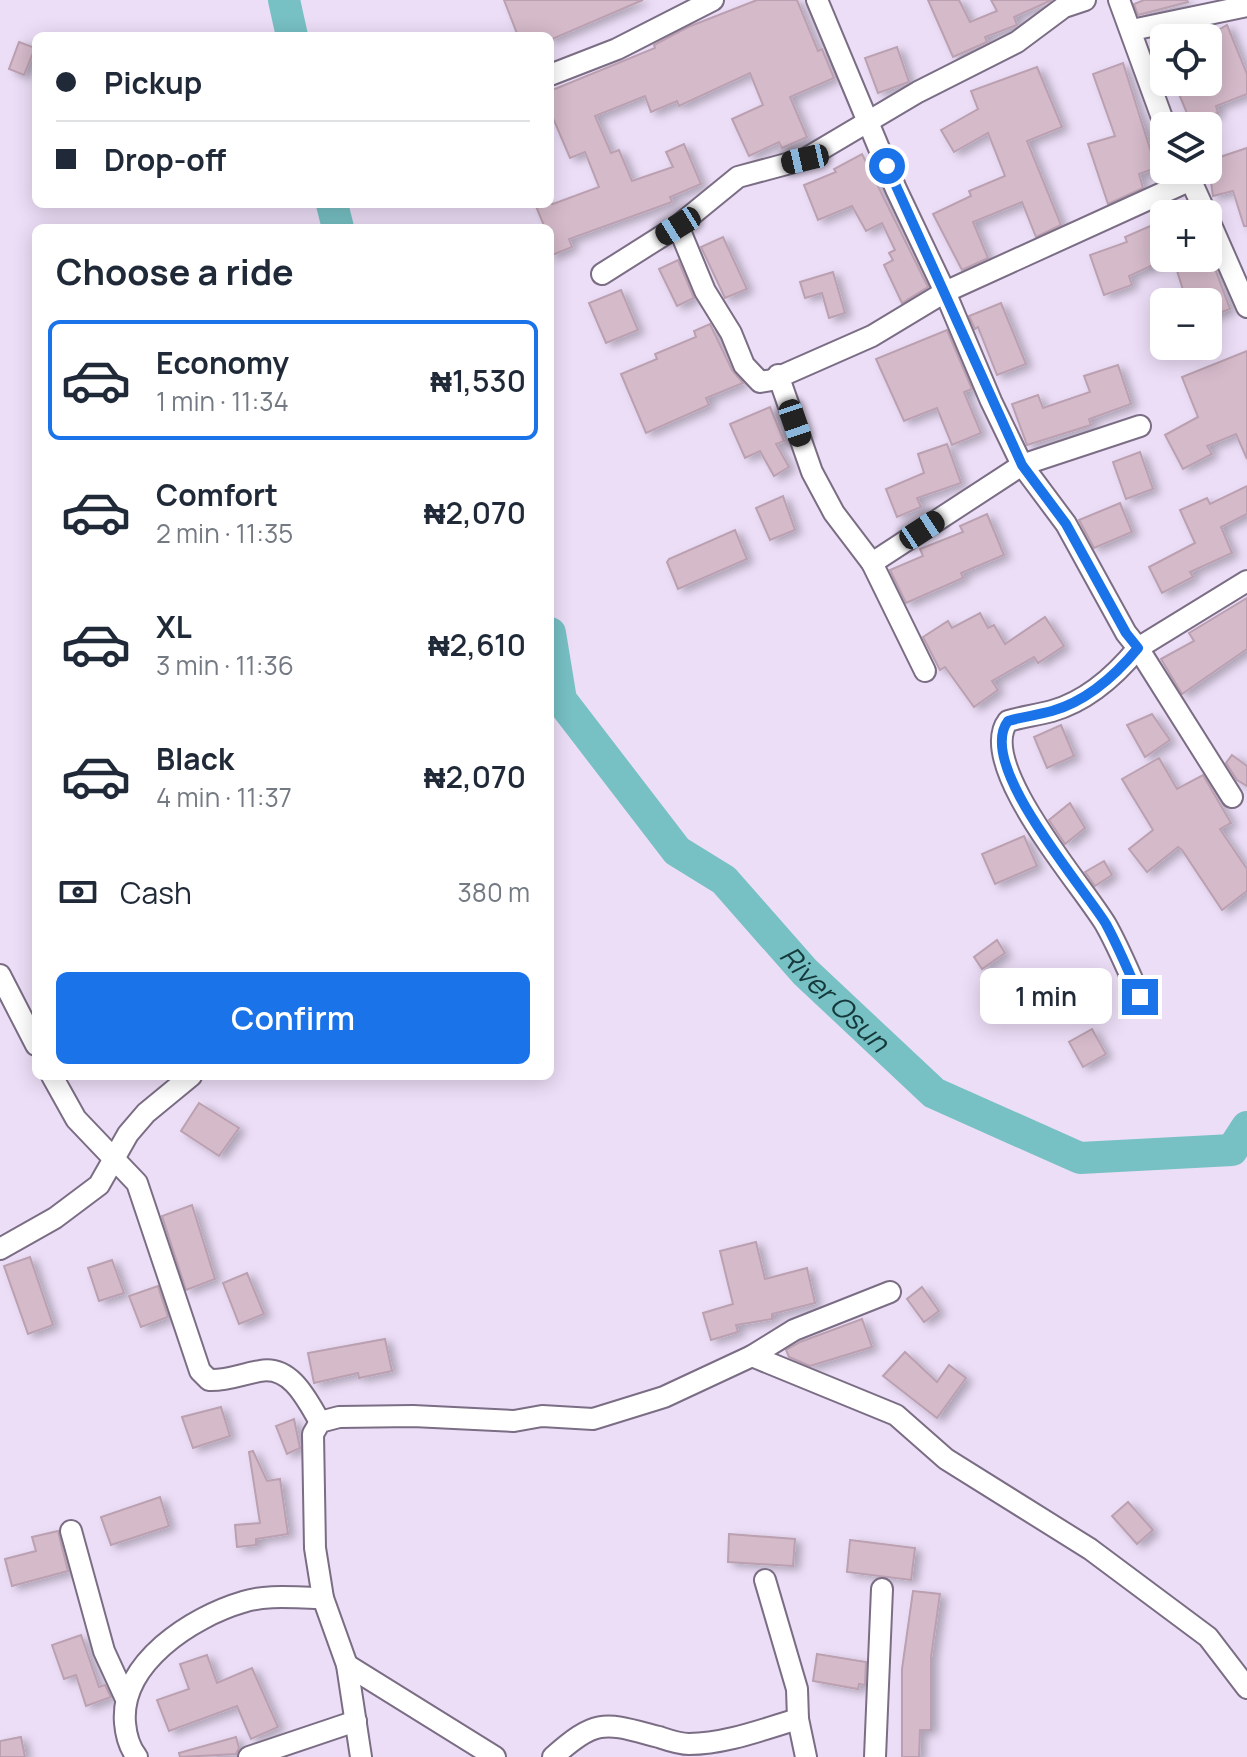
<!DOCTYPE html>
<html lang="en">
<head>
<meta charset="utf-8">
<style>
  body { margin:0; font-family:Manrope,sans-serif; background:#f2f2f3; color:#1f2937; height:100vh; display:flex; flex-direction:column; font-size:30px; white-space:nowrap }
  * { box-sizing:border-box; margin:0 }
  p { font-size:26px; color:#747a83 }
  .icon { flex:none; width:44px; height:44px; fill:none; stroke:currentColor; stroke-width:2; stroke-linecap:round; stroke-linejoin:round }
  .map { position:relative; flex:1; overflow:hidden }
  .panel { position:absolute; left:32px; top:224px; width:522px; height:856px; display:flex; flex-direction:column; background:#fff; border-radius:12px; box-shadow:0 4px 20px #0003 }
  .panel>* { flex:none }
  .top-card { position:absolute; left:32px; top:32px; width:522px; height:176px; border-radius:12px; box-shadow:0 4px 20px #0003; display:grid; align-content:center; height:176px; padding:0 24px; background:#fff }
  .tools { position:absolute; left:1150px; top:24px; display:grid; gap:16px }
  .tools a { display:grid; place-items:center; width:72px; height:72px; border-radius:12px; background:#fff; box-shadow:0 4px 20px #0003; font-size:40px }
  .end { position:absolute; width:36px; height:36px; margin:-18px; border:10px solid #1a73e8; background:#fff; box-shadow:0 0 0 4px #fff }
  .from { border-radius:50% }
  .bubble { position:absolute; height:56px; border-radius:12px; background:#fff; box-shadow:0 4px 20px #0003; font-size:26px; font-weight:600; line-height:56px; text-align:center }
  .car { position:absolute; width:24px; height:48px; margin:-24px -12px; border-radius:10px; box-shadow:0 0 6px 2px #0007; background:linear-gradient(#222 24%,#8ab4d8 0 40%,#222 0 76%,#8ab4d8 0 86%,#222 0) }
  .top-card b { display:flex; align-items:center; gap:28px; height:76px; font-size:30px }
  .top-card b+b { border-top:2px solid #e0e1e3 }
  .top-card i { width:20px; height:20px; background:#1f2937 }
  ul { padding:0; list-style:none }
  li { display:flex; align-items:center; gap:24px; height:120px; margin:0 16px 12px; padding:0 8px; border:4px solid transparent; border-radius:12px }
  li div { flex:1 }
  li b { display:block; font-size:30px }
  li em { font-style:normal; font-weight:600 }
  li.selected { border-color:#1a73e8 }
  li>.icon { width:72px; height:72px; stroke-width:1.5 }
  h2 { padding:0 24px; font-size:36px; line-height:96px }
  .pay { display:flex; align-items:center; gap:20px; height:88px; padding:0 24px; font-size:30px }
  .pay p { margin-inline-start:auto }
  .button { display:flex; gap:16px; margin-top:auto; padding:16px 24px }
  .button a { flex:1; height:92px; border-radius:12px; background:#1a73e8; color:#fff; font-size:32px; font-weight:600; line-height:92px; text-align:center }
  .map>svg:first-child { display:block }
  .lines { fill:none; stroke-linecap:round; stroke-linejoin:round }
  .river { stroke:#77c0c4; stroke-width:32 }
  .building { fill:#d5baca; stroke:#baa0b0; stroke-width:2; filter:url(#shadow) }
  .minor-casing { stroke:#7a6d84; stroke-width:24 }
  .minor { stroke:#fff; stroke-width:20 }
  .route { stroke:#1a73e8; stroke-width:10 }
  .labels { text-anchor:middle; stroke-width:8; stroke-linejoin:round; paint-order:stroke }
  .water-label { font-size:28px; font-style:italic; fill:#15393b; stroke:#fff }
</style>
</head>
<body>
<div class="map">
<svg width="1247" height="1757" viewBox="0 0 1247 1757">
  <defs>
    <filter id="shadow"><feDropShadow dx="6" dy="3.5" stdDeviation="4" flood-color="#0004"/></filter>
  </defs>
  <rect width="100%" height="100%" fill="#ecdef7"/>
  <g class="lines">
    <g class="river">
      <path d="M284,0L292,36"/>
      <path d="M332,204L338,228"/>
      <path id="s1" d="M550,633L561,700L677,851L724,880L805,972L934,1093L1080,1158L1232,1150L1247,1127"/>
    </g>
  </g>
  <g class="building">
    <path d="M504,0H643L550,40V36H518Z"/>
    <path d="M757,0H797L818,51L822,49L834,78L790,97L807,137L782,148L779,142L749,156L732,119L763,105L750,73L679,106L677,101L651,112L645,96L595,116L611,153L619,150L632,181L673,167L666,152L684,144L701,184L670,197L672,202L569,239L572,247L550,256V228H545L535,204H553L599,187L585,152L570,158L550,111V91L655,48L654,45L688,27Z"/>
    <path d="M928,0H959L970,22L997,11L991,0H1052L1014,17L1017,25L985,37L987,42L953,57Z"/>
    <path d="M1144,0H1187L1188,2L1138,15L1134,4Z"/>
    <path d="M1227,25L1247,74V94L1216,106L1218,113L1191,123L1174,82H1208V36Z"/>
    <path d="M19,42L35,48L24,75L9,69Z"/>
    <path d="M897,47L909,82L878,93L865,58Z"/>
    <path d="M1123,63L1156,168L1139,174L1143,188L1108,204L1088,144L1115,136L1093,74Z"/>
    <path d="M1037,67L1062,127L1027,141L1061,225L1036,237L1022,202L973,222L988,258L962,270L933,214L971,196L969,191L1005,176L988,133L954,152L941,130L978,109L971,91Z"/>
    <path d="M1247,148V226H1244L1233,191L1213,196L1208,161Z"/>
    <path d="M862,154L928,287L902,303L884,265L893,260L889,253L895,250L882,223L866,231L852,206L818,220L804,185L836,172L834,169Z"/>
    <path d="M1164,220V260L1129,276L1132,285L1104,295L1090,255L1127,242L1125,237Z"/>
    <path d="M723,237L747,289L725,298L701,247Z"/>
    <path d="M1173,258H1211L1230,309L1208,317V302H1156L1183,290Z"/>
    <path d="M678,260L694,298L677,306L659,269Z"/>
    <path d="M833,272L845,313L829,318L822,293L805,298L800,282Z"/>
    <path d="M621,290L638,330L606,343L589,303Z"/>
    <path d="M1001,303L1026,364L997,375L978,327L975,329L969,316Z"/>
    <path d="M710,324L732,370L743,383L706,398L709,405L646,433L621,374L657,359L655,354L696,337L694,331Z"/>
    <path d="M947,330L972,389L964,392L981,433L952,445L937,408L904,421L876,359Z"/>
    <path d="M1247,351V459L1236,434L1207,446L1212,454L1183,469L1165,435L1198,417L1182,377Z"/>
    <path d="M1118,365L1131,404L1089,419L1091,425L1027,445L1012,404L1038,395L1043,408L1090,392L1084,376Z"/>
    <path d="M770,407L784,441L776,444L789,467L774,476L760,451L745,458L730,424Z"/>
    <path d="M947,444L961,483L917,498L921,507L897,517L886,489L924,473L918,454Z"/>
    <path d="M1140,452L1153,489L1126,499L1113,462Z"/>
    <path d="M1247,486V514L1221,527L1232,553L1190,572L1193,577L1162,593L1149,567L1195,543L1180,510L1207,498L1210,504Z"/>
    <path d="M783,496L795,530L770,540L756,508Z"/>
    <path d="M1120,503L1132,532L1094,548L1079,520Z"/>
    <path d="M987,514L1004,555L961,573L963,578L906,603L890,570L923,556L920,549L963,532L960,526Z"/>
    <path d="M735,530L747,559L678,589L667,562L669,559Z"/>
    <path d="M1247,598V649L1182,694L1161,659L1194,641L1189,633Z"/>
    <path d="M980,613L988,628L994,625L1005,644L1045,617L1064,646L1038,663L1034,657L992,681L998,690L974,707L945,667L940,670L923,637L948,621L952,628Z"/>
    <path d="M1152,714L1170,740L1145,757L1127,725Z"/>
    <path d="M1061,725L1074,756L1047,768L1034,737Z"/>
    <path d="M1232,755L1247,766V786L1237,780L1226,763Z"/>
    <path d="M1159,758L1177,789L1203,775L1231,823L1220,829L1247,869V891L1222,910L1182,850L1178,847L1147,872L1129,849L1153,830L1122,779Z"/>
    <path d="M1070,803L1085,828L1065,844L1049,820Z"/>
    <path d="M1024,836L1037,866L995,884L982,854Z"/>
    <path d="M1104,861L1112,875L1095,886L1085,872Z"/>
    <path d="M997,940L1005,953L982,969L974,957Z"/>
    <path d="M1092,1029L1106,1054L1083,1067L1069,1042Z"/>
    <path d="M199,1103L239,1128L219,1156L181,1131Z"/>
    <path d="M192,1205L215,1279L186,1290L162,1216Z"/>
    <path d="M756,1242L765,1279L807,1268L815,1303L772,1314V1319L736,1325L738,1332L711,1340L703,1313L733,1304L720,1251Z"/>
    <path d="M30,1257L53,1325L28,1334L4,1266Z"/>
    <path d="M112,1260L124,1293L99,1301L88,1268Z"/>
    <path d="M247,1273L264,1314L239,1324L223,1283Z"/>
    <path d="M158,1286L168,1317L141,1327L129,1296Z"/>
    <path d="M922,1287L939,1311L924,1322L907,1299Z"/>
    <path d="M862,1319L872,1347L810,1366L789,1357L786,1350L800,1342Z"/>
    <path d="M385,1339L392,1371L359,1378L358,1373L314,1383L308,1353Z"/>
    <path d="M905,1352L937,1382L949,1365L966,1378L937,1418L883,1376Z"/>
    <path d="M221,1407L230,1436L193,1448L182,1417Z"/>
    <path d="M294,1419L300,1448L287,1454L276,1426Z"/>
    <path d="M253,1451L267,1481L280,1479L288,1534L256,1539V1545L237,1547L235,1525L260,1523L249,1452Z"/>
    <path d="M160,1497L169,1526L111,1545L101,1517Z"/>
    <path d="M1128,1502L1153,1530L1137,1544L1112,1516Z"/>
    <path d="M58,1531L68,1571L12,1586L5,1559L36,1551L32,1537Z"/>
    <path d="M729,1534L795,1539L793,1566L728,1562Z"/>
    <path d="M850,1540L915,1548L911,1580L847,1572Z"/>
    <path d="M913,1591L940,1594L931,1657V1730H920L919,1757H902V1669Z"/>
    <path d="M81,1635L99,1687L105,1685L111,1697L86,1706L76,1675L64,1679L52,1645Z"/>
    <path d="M817,1654L866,1662L865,1685L859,1684L858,1689L813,1681Z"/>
    <path d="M207,1655L217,1683L252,1668L278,1727L251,1739L237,1706L169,1731L157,1700L189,1689L180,1664Z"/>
    <path d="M21,1737L25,1757H0V1741Z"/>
    <path d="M236,1737L239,1748L236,1754L180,1757L179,1753Z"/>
  </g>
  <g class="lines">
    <g class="minor-casing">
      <g id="minor">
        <path d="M817,0L896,189L945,292L991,401L1022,465L1066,524L1126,633L1138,648L1247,581"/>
        <path d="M1119,0L1165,126"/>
        <path d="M1132,30L1247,6"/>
        <path d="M550,75L617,49L713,0"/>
        <path d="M1186,170L1206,214"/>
        <path d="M1208,218L1247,307"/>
        <path d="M678,226L705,291L731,333L744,365L760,382L772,380L872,336L945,292L1191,180"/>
        <path d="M602,274L678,226L738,177L805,159L918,92L1017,42L1064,7L1085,0"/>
        <path d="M778,375L812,472L834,513L872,563L1022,465L1140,426"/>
        <path d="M872,563L925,671"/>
        <path d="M0,975L36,1045"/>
        <path d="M1140,997C1129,973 1119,948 1106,925C1083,886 975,764 1008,721C1022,717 1037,715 1052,711C1087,701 1115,676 1138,648L1232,797"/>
        <path d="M52,1076L76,1119L137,1183L200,1371L209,1380C227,1381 242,1374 260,1371C291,1365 307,1400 320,1422"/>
        <path d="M0,1249L55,1218L99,1185L128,1134L146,1113L191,1076"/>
        <path d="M752,1356L794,1330L890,1292"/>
        <path d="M71,1531L104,1651L126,1699"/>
        <path d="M765,1580L797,1689L798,1719L806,1757"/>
        <path d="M347,1665L495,1757"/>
        <path d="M137,1757C129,1747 126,1735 125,1723C120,1663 192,1617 243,1602C267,1594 297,1598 323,1598"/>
        <path d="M249,1757L356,1721"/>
        <path d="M361,1757L347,1665L323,1598L315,1548L313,1434L320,1422L339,1417L413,1416L514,1421L542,1416L593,1419L664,1397L752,1356L896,1415L946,1459L1090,1549L1208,1637L1247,1688"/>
        <path d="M553,1757C598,1717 605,1723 659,1737C668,1740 679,1744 689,1744C725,1744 764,1729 798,1719"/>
        <path d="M875,1757L882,1589"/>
      </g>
    </g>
    <use href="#minor" class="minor"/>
  </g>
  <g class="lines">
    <path class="route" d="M887,166L1022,465L1066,524L1126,633L1138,648C1115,676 1087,701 1052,711C1037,715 1022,717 1008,721C975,764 1083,886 1106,924C1119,948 1129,973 1140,997"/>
  </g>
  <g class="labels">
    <g class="water-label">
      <text dy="10" stroke="none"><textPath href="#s1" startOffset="476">River Osun</textPath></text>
    </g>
  </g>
</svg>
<div class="tools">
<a><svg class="icon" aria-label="locate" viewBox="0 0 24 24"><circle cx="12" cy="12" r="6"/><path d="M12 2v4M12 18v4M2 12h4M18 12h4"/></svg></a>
<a><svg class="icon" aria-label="layers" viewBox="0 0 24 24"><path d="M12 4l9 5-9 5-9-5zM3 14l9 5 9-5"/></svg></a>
<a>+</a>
<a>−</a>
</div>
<i class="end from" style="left:887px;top:166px"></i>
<i class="end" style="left:1140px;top:997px"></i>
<div class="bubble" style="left:980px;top:968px;width:132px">1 min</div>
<i class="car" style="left:805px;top:159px;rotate:257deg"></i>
<i class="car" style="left:678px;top:226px;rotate:238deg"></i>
<i class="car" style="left:795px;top:423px;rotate:161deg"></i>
<i class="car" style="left:922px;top:530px;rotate:57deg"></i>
<div class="top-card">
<b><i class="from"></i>Pickup</b>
<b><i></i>Drop-off</b>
</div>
<section class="panel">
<h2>Choose a ride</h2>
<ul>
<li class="selected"><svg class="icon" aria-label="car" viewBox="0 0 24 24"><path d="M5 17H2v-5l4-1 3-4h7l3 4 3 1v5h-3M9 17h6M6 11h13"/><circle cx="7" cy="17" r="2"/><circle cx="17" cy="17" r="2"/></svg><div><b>Economy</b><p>1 min · 11:34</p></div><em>₦1,530</em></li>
<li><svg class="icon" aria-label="car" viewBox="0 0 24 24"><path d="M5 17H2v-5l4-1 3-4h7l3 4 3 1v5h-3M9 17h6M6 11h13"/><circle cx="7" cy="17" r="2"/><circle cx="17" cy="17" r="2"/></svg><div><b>Comfort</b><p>2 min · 11:35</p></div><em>₦2,070</em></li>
<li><svg class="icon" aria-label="car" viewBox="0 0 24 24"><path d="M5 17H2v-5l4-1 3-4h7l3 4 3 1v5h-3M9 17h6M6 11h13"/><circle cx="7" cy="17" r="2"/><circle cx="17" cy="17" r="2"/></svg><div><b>XL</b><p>3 min · 11:36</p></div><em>₦2,610</em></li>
<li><svg class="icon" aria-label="car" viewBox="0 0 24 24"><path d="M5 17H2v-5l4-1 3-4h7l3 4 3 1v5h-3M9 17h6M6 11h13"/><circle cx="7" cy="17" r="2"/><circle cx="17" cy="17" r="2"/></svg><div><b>Black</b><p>4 min · 11:37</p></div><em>₦2,070</em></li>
</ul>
<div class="pay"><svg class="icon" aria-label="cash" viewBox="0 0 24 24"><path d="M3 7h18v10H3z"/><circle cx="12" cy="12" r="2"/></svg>Cash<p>380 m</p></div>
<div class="button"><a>Confirm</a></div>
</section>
</div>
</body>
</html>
